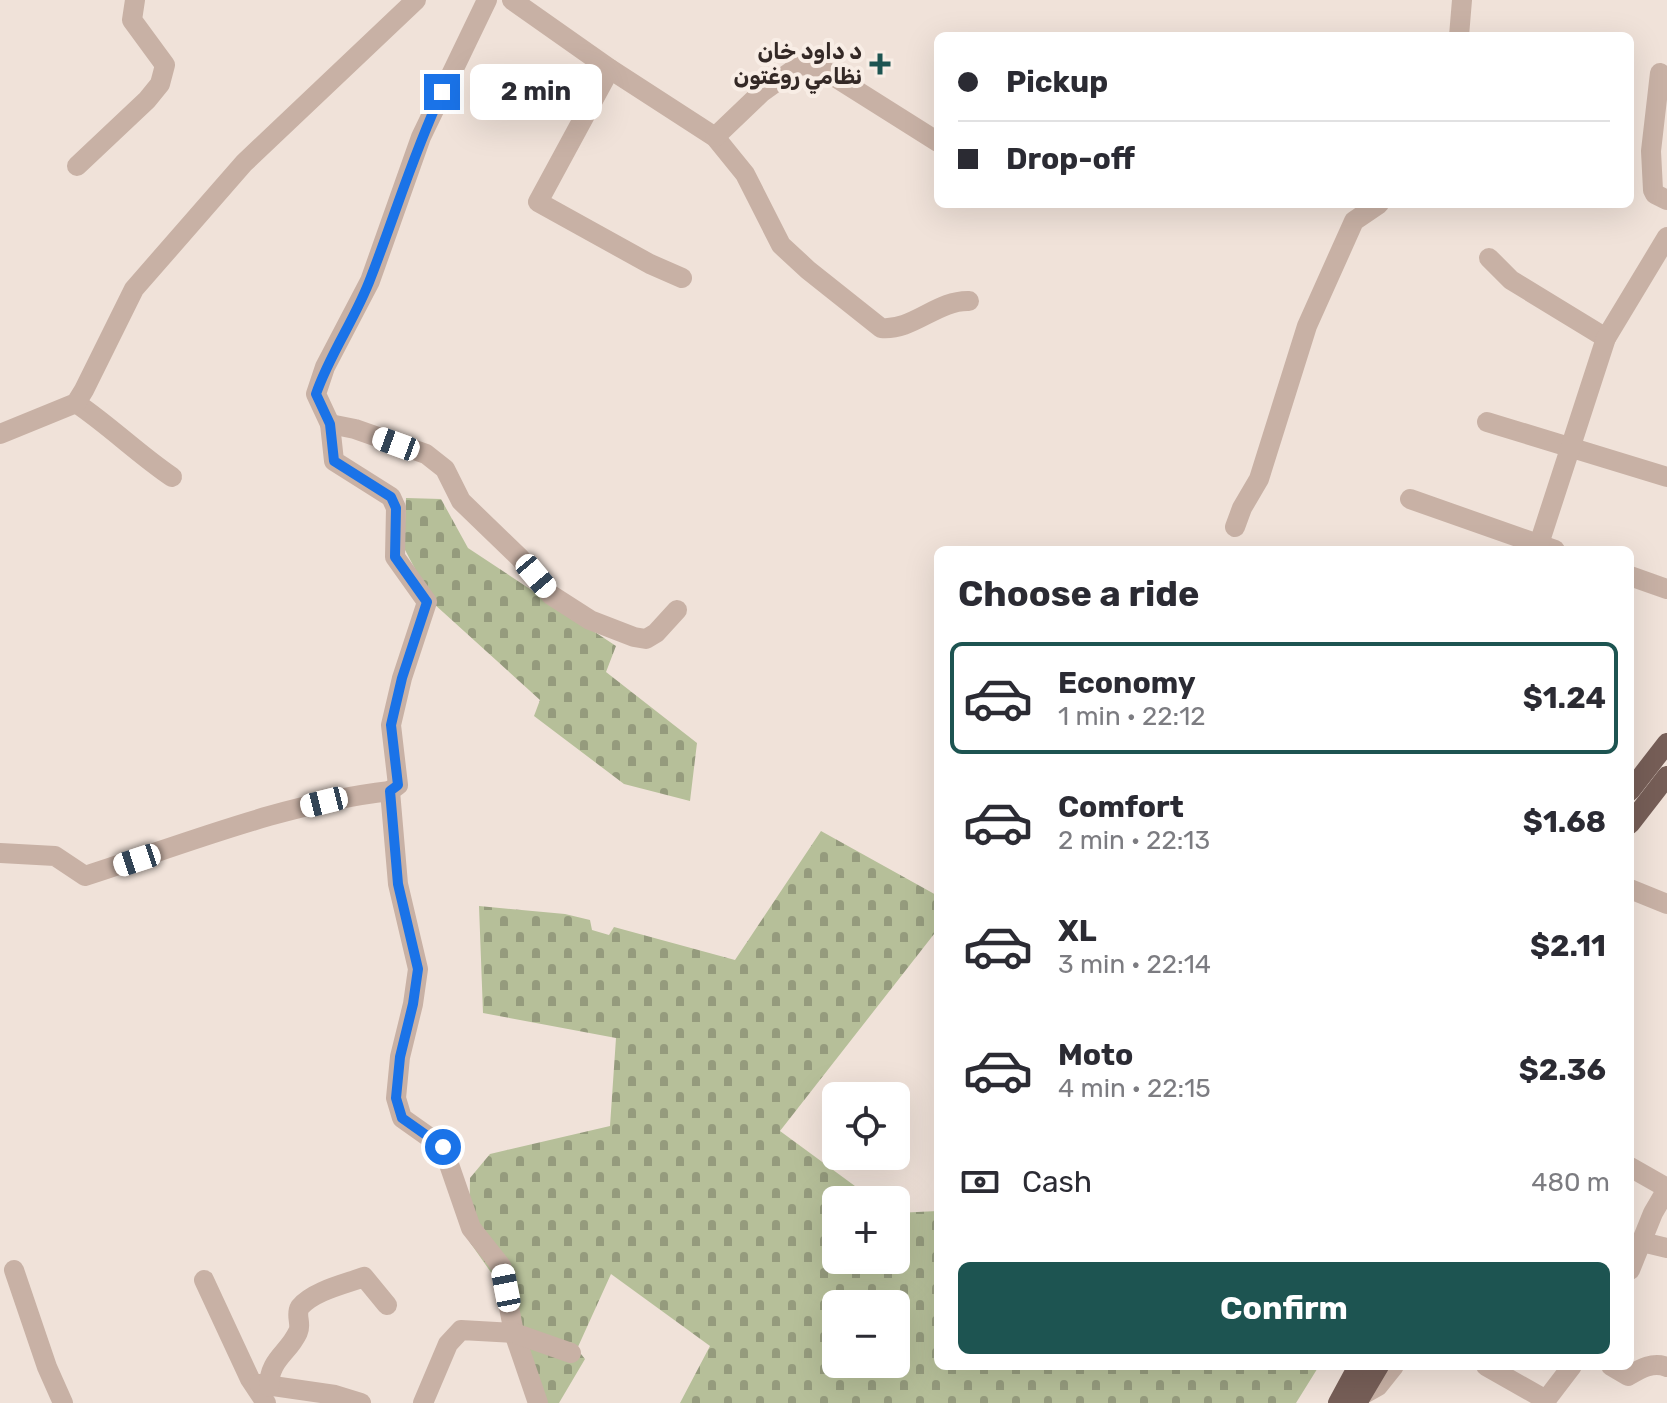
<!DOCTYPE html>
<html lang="en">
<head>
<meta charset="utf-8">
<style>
  body { margin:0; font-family:Rubik,Cairo,sans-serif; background:#f7f7f7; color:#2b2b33; height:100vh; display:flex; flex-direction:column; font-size:30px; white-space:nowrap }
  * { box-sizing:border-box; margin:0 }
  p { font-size:26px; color:#7c7c81 }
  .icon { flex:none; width:44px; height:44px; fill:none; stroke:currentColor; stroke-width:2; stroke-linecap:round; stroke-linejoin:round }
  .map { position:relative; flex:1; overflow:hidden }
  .side { position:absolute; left:934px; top:546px; width:700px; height:824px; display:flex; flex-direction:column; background:#fff; border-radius:12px; box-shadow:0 8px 32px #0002 }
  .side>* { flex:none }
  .hud { position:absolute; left:934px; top:32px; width:700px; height:176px; border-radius:12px; box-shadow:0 8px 32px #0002; display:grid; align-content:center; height:176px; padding:0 24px; background:#fff }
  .controls { position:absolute; left:822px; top:1082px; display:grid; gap:16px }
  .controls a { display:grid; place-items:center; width:88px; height:88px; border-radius:12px; background:#fff; box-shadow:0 8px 32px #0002; font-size:40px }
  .end { position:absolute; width:36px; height:36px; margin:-18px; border:10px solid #1a73e8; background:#fff; box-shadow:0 0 0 4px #fff }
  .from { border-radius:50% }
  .bubble { position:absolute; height:56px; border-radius:12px; background:#fff; box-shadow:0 8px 32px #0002; font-size:26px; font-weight:700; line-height:56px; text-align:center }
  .car { position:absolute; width:24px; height:48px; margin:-24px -12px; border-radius:10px; box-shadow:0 0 6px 2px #0007; background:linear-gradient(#fff 24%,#345 0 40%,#fff 0 76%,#345 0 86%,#fff 0) }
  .hud b { display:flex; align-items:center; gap:28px; height:76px; font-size:30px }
  .hud b+b { border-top:2px solid #e1e1e2 }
  .hud i { width:20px; height:20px; background:#2b2b33 }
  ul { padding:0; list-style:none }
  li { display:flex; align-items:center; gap:24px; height:112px; margin:0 16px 12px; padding:0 8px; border:4px solid transparent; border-radius:12px }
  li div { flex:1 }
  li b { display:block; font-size:30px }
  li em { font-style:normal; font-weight:700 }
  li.selected { border-color:#1d5451 }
  li>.icon { width:72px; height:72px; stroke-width:1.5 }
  h2 { padding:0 24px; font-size:36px; line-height:96px }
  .pay { display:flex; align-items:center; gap:20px; height:88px; padding:0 24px; font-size:30px }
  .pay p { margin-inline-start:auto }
  .primary-button { display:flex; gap:16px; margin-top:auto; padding:16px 24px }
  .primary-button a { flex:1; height:92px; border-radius:12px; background:#1d5451; color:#fff; font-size:32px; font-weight:700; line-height:92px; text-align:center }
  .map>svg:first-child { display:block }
  .cemetery { fill:url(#cemetery-stones); fill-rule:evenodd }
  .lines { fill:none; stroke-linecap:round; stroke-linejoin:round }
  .minor { stroke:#c8b1a5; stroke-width:20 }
  .major { stroke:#765e57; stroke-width:20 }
  .route { stroke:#1a73e8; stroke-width:10 }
  .poi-dot { fill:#1d5451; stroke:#f8ede5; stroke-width:3 }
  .labels { text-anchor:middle; stroke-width:8; stroke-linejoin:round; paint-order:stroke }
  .poi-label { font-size:22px; font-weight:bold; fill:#342926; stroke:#f8ede5; text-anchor:end }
</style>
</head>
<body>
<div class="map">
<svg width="1667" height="1403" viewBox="0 0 1667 1403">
  <defs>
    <pattern id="cemetery-stones" width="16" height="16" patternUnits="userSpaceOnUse" patternTransform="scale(2)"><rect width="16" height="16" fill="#b6bf99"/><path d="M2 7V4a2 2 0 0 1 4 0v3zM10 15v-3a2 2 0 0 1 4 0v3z" fill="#959b7d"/></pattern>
  </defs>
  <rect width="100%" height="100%" fill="#f0e2d9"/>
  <g class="cemetery">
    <path d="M406,498L441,499L468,548L616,646L606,672L697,743L690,801L624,784L534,716L540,700L433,603L404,548Z"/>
    <path d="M821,831L938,896V929L780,1131L874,1200H836V1260H896V1213L938,1211V1366H1319L1296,1403H680L710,1346L611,1274L577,1349L585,1359L559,1403H528L518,1311L469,1241L470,1178L490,1154L610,1126L616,1038L483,1013L479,906L565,914L590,920L592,930L609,935L614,927L735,960ZM836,1304H896V1364H836Z"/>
  </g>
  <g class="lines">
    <g class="minor">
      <path d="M487,0L421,137L370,281L325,367L316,394L330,424L334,461L391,497L396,508L395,557L427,602L402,678L391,725L398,785L390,791L398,884L418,969L413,1004L400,1057L396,1098L402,1118L443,1147L471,1228L501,1266L514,1333L538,1403"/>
      <path d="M512,0L610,69L715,137L745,174L781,245L808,270L881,328C913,331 937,300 969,301"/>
      <path d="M1459,36L1462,0"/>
      <path d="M610,69L538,202L650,264L682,278"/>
      <path d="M1660,73L1651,151L1653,190L1655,194L1667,200"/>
      <path d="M715,137L761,93L800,65L819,67L938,142"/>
      <path d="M77,166L147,100L160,84L165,65L132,20L135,0"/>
      <path d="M1489,258L1511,280L1606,338"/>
      <path d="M76,403C110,426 138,454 172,477"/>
      <path d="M1487,422L1667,477"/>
      <path d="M330,424L355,429L426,454L445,469L461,501L520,558L551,595L590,620L634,637L646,639L656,633L677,610"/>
      <path d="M0,434L76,403L84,390L134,289L244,163L416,0"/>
      <path d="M1410,499L1555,550"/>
      <path d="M1235,527L1242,508L1259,479L1307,326L1354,221L1379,204"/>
      <path d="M1539,544L1606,338L1667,237"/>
      <path d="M1630,576L1667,589"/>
      <path d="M0,853L55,856L85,876C185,844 285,803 390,791"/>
      <path d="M1630,889L1667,904"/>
      <path d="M1630,1167L1667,1188"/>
      <path d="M1642,1242L1667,1248"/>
      <path d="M14,1270L47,1367L63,1403"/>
      <path d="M1630,1270L1653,1213L1667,1189"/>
      <path d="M204,1280L250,1379L266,1403"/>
      <path d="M1486,1366L1546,1400L1572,1366"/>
      <path d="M1611,1366L1628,1376C1640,1369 1653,1361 1667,1367"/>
      <path d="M259,1384L335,1395L361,1403"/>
      <path d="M269,1387C269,1359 288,1354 298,1332C302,1324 295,1315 300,1307C313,1291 345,1284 364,1277L387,1305"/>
      <path d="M1362,1395L1378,1386L1394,1366"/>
      <path d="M423,1403L448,1344L461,1330L514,1333L571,1353"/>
    </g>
    <g class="major">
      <path d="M1630,791L1667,743"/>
      <path d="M1630,824L1667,776"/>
      <path d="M1338,1403L1358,1366"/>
      <path d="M1357,1403L1379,1366"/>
    </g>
  </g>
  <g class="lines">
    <path class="route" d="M442,92C414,152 395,215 371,277C356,318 330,353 316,394L330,424L334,461L391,497L396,508L395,557L427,602L402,678L391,725L398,785L390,791L398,884L418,969L413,1004L400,1057L396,1098L402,1118L443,1147"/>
  </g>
  <path class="poi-dot" d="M876 52h8v8h8v8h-8v8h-8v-8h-8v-8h8z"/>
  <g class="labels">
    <g class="poi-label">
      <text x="862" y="59">د داود خان<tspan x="862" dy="25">نظامي روغتون</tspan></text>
    </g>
  </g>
</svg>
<div class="controls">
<a><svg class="icon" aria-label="locate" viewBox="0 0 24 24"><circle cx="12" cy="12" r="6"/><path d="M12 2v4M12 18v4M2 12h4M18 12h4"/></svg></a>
<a>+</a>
<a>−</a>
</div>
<i class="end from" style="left:443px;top:1147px"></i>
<i class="end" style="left:442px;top:92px"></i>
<div class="bubble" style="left:470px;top:64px;width:132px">2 min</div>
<i class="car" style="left:396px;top:444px;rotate:290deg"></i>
<i class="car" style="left:536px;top:576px;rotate:140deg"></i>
<i class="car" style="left:324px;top:802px;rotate:256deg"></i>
<i class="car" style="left:137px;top:860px;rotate:252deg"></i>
<i class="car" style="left:506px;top:1288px;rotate:349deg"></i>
<div class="hud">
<b><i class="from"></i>Pickup</b>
<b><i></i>Drop-off</b>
</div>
<section class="side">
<h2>Choose a ride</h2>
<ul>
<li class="selected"><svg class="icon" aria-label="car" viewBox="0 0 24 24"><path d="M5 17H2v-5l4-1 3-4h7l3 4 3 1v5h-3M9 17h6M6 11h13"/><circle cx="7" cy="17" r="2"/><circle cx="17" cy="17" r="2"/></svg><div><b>Economy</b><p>1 min · 22:12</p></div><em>$1.24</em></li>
<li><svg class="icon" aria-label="car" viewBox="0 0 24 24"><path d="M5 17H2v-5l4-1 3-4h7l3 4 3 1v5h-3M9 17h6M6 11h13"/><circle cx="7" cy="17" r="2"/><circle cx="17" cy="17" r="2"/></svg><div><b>Comfort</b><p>2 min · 22:13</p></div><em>$1.68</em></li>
<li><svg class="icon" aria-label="car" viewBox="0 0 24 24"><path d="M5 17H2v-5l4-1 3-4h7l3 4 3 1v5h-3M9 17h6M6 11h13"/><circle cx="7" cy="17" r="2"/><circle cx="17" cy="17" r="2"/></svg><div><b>XL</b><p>3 min · 22:14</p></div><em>$2.11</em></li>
<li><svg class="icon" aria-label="car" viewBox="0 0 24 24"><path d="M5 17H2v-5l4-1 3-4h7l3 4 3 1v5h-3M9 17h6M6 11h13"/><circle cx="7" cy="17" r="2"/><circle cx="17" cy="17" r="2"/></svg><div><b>Moto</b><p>4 min · 22:15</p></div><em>$2.36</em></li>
</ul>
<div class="pay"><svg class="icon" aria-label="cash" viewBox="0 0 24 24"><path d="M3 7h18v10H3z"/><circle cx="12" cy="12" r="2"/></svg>Cash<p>480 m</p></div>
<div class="primary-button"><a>Confirm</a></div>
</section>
</div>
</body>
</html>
